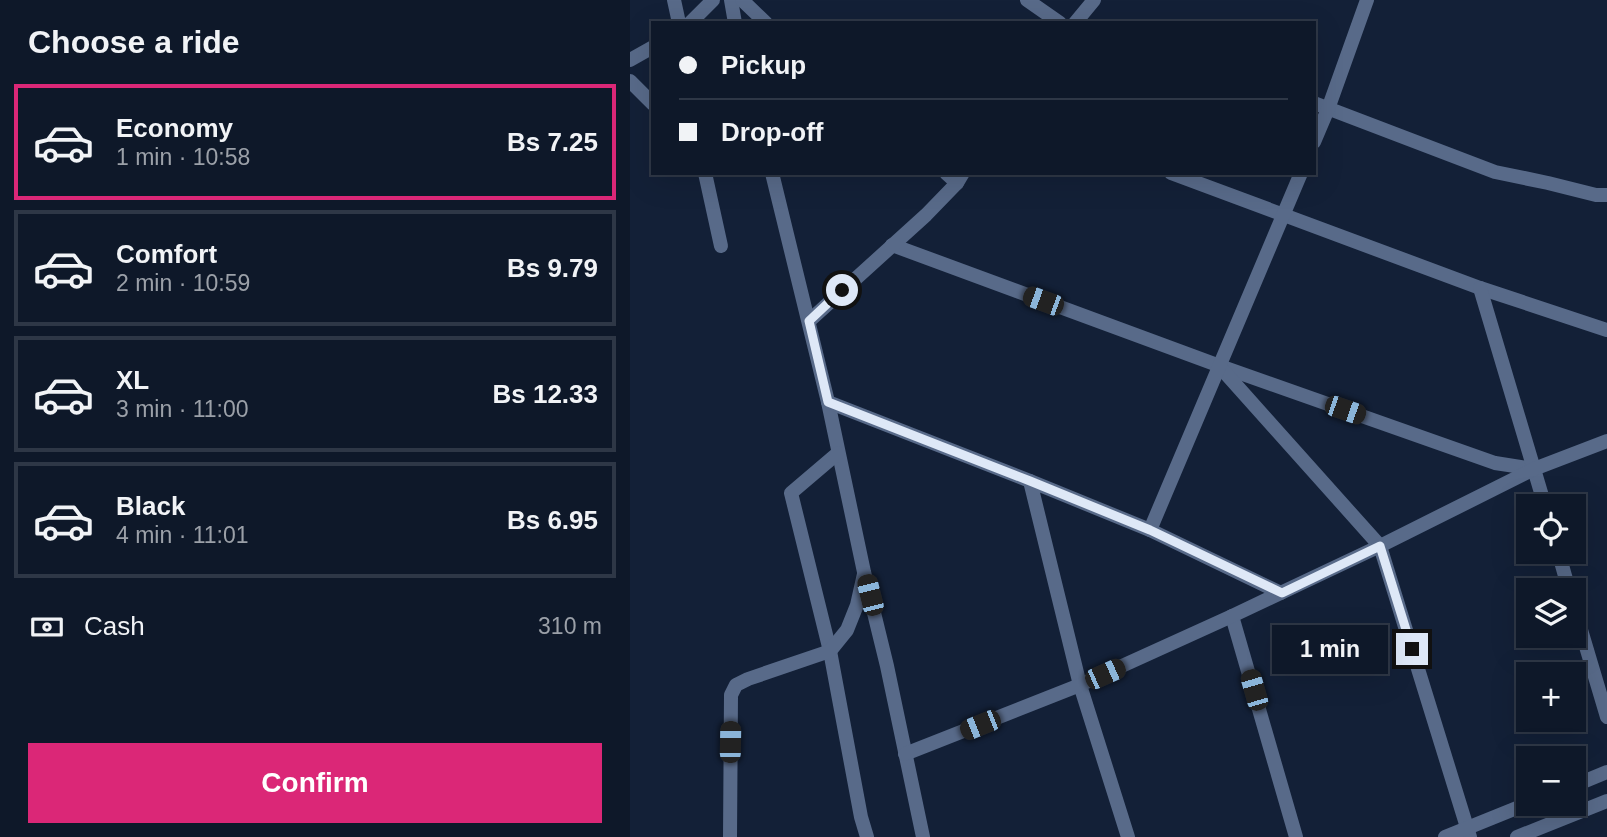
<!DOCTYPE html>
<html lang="en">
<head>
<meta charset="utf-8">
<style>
  body { margin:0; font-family:Helvetica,sans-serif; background:#1c2535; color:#f1f3f6; height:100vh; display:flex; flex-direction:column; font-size:26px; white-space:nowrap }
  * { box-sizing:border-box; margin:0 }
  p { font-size:23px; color:#9ba0a8 }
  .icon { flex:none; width:38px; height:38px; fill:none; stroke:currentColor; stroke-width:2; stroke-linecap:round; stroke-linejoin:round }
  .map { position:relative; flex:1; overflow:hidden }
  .sheet { display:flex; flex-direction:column; background:#0e1829; width:630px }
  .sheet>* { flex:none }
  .hud { position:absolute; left:21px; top:21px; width:665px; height:154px; border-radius:0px; box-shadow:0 7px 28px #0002,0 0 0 2px #2e3746; display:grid; align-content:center; height:154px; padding:0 28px; background:#0e1829 }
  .fabs { position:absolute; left:886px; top:494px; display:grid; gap:14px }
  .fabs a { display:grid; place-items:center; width:70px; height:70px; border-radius:0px; background:#0e1829; box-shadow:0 7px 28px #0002,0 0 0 2px #2e3746; font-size:35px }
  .end { position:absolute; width:32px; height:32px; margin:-16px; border:9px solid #dee8f7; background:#111; box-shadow:0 0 0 4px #111 }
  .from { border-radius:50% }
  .bubble { position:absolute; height:49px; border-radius:0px; background:#0e1829; box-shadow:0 7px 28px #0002,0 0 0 2px #2e3746; font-size:23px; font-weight:600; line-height:49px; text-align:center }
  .car { position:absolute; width:21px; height:42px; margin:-21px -10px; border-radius:9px; box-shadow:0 0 5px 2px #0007; background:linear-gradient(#222 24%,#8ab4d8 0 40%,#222 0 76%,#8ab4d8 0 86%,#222 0) }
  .hud b { display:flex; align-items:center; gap:24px; height:66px; font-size:26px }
  .hud b+b { border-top:2px solid #2e3746 }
  .hud i { width:18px; height:18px; background:#f1f3f6 }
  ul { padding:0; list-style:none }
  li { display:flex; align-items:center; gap:21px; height:116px; margin:0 14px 10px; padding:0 14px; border:4px solid #2e3746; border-radius:0px }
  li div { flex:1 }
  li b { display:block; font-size:26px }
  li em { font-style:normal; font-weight:600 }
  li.active { border-color:#db2777 }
  li>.icon { width:63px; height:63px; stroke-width:1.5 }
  h2 { padding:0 28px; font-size:32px; line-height:84px }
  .pay { display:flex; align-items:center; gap:18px; height:77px; padding:0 28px; font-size:26px }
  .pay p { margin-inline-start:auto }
  .primary-button { display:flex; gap:14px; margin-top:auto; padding:14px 28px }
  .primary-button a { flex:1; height:80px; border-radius:0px; background:#db2777; color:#fff; font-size:28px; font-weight:600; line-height:80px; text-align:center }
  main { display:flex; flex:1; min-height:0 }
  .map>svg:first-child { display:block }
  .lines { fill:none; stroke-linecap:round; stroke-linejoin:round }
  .minor { stroke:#586a89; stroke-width:14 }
  .tertiary { stroke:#586a89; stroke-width:14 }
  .route { stroke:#dee8f7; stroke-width:9 }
</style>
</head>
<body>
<main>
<section class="sheet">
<h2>Choose a ride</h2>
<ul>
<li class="active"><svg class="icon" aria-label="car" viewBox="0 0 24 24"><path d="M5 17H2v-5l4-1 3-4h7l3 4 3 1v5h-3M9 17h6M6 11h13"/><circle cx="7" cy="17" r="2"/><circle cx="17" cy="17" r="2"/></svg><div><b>Economy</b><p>1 min · 10:58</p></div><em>Bs 7.25</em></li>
<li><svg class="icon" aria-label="car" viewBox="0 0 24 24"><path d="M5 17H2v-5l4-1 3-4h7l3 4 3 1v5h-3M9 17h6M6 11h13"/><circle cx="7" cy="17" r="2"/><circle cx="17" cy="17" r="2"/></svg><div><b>Comfort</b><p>2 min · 10:59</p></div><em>Bs 9.79</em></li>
<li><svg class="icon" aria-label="car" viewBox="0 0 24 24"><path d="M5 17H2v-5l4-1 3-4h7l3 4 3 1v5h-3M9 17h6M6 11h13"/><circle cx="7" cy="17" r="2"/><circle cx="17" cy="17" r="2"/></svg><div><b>XL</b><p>3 min · 11:00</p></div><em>Bs 12.33</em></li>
<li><svg class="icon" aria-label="car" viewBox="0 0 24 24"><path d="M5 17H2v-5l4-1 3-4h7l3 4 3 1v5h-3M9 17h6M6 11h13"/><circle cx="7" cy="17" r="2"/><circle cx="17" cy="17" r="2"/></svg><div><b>Black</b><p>4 min · 11:01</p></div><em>Bs 6.95</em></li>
</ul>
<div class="pay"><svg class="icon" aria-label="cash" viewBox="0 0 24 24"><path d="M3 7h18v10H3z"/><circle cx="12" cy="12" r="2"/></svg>Cash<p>310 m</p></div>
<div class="primary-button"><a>Confirm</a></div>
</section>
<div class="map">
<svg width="977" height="837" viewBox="0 0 977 837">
  <rect width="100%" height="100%" fill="#132037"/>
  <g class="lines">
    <g class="minor">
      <path d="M44,0L49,23"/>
      <path d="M101,0L105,23"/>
      <path d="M112,0L136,23"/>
      <path d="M397,0L430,23"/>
      <path d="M60,23L83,0"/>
      <path d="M445,23L464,0"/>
      <path d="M0,60L23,47"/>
      <path d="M0,81L23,104"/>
      <path d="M684,103L865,172L918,183L966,195H977"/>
      <path d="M684,142L698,109L737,0"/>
      <path d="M75,173L91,246"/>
      <path d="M142,173L198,402L234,572L257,666L293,837"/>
      <path d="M316,173L327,183"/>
      <path d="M541,173L850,288L977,330"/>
      <path d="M262,245L590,366L865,463L904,469"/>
      <path d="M850,288L915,506"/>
      <path d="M179,321L296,215L327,183L333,173"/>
      <path d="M590,367L750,546L840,837"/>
      <path d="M198,402L400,481L520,530L651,593"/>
      <path d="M208,453L161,493L200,651L231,817L237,837"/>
      <path d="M400,481L450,685L498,837"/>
      <path d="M520,530L671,173"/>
      <path d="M928,551L939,590"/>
      <path d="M943,603L977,717"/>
      <path d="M602,616L666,837"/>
      <path d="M275,754L450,685L602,616L750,546L904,469L977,441"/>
      <path d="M100,837L101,695L106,685L118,679L200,651L217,630L227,605L234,574"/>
    </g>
    <g class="tertiary">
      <path d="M943,786L977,772"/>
      <path d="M815,837L899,803"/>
      <path d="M887,837L977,801"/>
    </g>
  </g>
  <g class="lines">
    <path class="route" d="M212,290L179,321L198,402L400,481L520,530L652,593L750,546L782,649"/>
  </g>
</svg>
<div class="fabs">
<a><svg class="icon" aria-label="locate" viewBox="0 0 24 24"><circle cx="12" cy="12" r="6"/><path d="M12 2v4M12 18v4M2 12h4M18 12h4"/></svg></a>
<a><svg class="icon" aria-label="layers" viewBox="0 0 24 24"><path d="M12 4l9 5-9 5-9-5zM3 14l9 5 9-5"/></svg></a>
<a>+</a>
<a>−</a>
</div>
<i class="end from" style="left:212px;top:290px"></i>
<i class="end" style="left:782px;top:649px"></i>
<div class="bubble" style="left:642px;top:625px;width:116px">1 min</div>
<i class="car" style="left:413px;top:301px;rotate:290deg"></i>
<i class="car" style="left:715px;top:410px;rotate:109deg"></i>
<i class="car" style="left:240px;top:595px;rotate:346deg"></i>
<i class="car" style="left:475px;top:674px;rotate:66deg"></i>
<i class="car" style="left:624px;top:690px;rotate:344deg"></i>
<i class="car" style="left:350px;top:725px;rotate:248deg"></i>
<i class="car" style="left:100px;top:742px;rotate:1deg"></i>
<div class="hud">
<b><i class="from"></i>Pickup</b>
<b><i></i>Drop-off</b>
</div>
</div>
</main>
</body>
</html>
